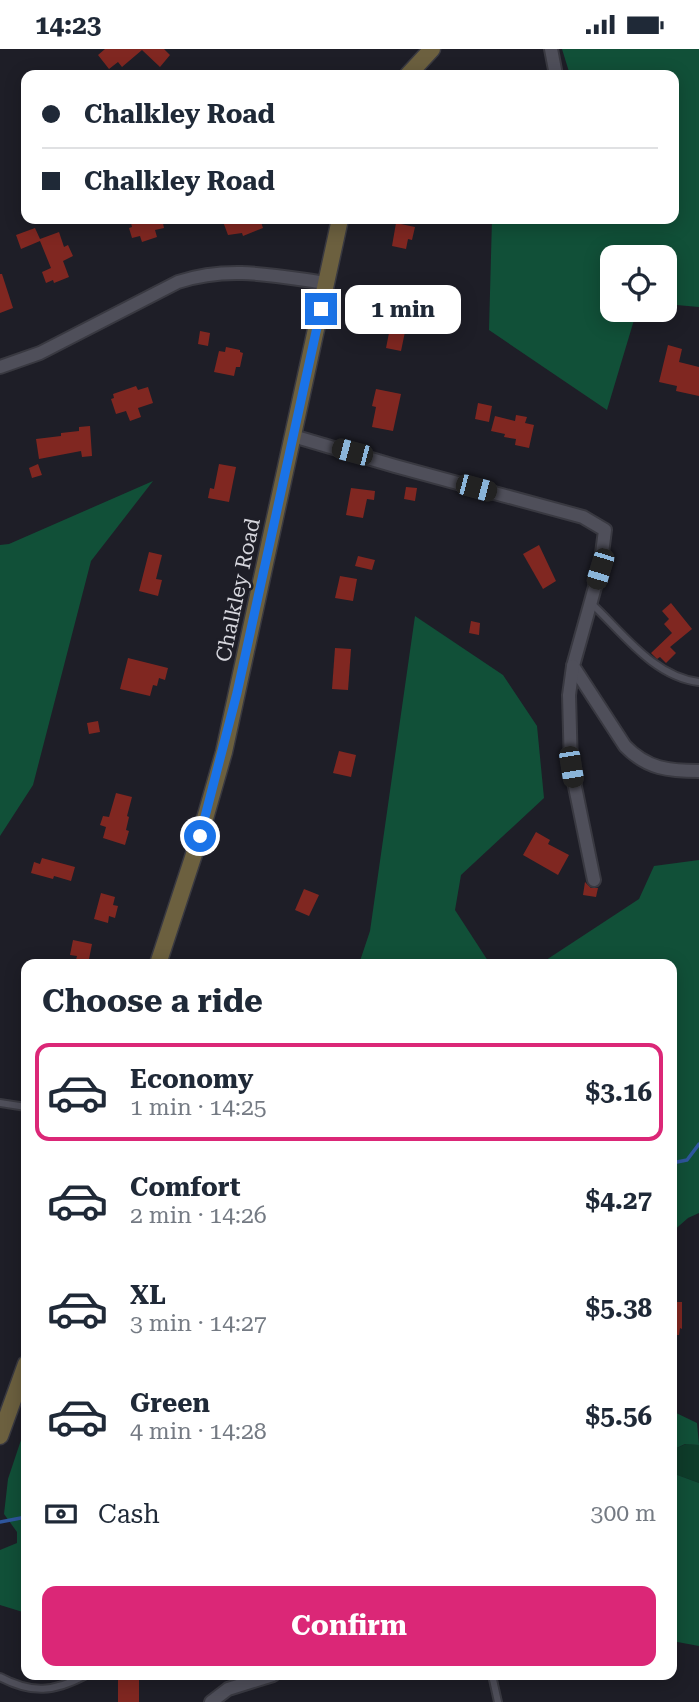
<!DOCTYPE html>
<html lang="en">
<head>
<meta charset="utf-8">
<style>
  body { margin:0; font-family:"Roboto Serif",serif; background:#f6f6f7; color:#1f2937; height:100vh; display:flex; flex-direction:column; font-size:26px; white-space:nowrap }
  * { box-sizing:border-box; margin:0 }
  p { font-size:23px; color:#747a83 }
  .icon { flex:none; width:38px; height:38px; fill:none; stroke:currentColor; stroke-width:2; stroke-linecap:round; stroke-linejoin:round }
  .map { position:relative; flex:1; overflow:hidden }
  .details { position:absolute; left:21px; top:910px; width:656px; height:721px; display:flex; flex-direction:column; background:#fff; border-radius:14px; box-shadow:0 4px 18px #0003 }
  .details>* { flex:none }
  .top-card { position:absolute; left:21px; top:21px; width:658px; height:154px; border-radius:14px; box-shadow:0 4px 18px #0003; display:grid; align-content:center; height:154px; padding:0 21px; background:#fff }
  .fabs { position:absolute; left:600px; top:196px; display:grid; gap:14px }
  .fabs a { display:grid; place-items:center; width:77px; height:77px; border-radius:14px; background:#fff; box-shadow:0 4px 18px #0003; font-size:35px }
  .end { position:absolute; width:32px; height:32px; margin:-16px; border:9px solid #1a73e8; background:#fff; box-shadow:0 0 0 4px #fff }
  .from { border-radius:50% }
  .bubble { position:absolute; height:49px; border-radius:14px; background:#fff; box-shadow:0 4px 18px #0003; font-size:23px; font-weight:700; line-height:49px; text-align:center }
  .car { position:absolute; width:21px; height:42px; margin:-21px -10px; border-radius:9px; box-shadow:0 0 5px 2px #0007; background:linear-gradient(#222 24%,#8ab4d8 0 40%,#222 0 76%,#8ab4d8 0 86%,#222 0) }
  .top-card b { display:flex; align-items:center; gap:24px; height:66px; font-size:26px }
  .top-card b+b { border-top:2px solid #e0e1e3 }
  .top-card i { width:18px; height:18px; background:#1f2937 }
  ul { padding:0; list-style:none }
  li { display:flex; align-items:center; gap:21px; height:98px; margin:0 14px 10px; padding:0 7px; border:4px solid transparent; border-radius:14px }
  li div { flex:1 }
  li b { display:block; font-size:26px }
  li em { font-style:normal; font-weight:700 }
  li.on { border-color:#db2777 }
  li>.icon { width:63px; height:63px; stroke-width:1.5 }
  h2 { padding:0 21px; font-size:32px; line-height:84px }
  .pay { display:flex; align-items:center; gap:18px; height:77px; padding:0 21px; font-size:26px }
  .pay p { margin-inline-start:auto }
  .button { display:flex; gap:14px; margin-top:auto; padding:14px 21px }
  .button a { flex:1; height:80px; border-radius:14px; background:#db2777; color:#fff; font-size:28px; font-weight:700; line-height:80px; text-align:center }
  .status { display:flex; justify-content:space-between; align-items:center; height:49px; padding:0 35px; background:#fff; direction:ltr }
  .status svg { height:19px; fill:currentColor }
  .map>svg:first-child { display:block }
  .green { fill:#0e3c2a }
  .forest { fill:#115038 }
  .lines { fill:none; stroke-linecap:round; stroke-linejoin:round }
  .stream { stroke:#2e569d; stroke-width:3.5 }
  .building { fill:#802721 }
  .lane-casing { stroke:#393941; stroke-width:10 }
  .street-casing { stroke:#393941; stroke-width:16 }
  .secondary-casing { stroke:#393941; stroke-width:19 }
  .lane { stroke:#4f4f5a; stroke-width:6 }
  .street { stroke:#4f4f5a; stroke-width:12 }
  .secondary { stroke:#6c603f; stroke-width:16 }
  .route { stroke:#1a73e8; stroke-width:9 }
  .labels { text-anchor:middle; stroke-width:5; stroke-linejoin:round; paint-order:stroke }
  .street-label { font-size:21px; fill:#d6d6dd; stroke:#1e1e27 }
</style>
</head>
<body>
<div class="status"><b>14:23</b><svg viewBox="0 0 49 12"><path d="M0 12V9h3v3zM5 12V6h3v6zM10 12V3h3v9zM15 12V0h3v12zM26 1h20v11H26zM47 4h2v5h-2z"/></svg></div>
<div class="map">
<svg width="699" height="1653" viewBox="0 0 699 1653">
  <rect width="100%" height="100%" fill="#1e1e27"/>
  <path class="green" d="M686,1395L699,1396V1434L672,1424V1401Z"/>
  <g class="forest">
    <path d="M562,0H699V258L665,255V208H612V261H637L607,361L489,281L492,170H674V26H570Z"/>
    <path d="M153,432L91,512L33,736L0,787V496L9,495Z"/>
    <path d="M415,567L503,626L537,677L544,749L461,826L455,861L490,915H359L370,882Z"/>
    <path d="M699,811V1164L688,1169L672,1183V915H540L639,850L654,817Z"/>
    <path d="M672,1362L697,1374L699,1396L685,1395L672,1401Z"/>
    <path d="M26,1376V1564L0,1556V1501L17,1494V1483L4,1465L8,1430Z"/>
    <path d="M672,1424L699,1434V1597L672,1592Z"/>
  </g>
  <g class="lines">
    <g class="stream">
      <path d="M672,1114L687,1111L699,1095"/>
      <path d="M0,1473L26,1468"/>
    </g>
  </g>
  <g class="building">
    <path d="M105,0H164L170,6L160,18L142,1L122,18L118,13L109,20L98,6Z"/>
    <path d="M130,170H162L164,179L155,181L157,188L142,193L140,187L132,189L129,179L132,178Z"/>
    <path d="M222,170H260L263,179L243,187L242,184L228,186Z"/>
    <path d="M396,174L415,178L412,191L408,190L406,200L392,197Z"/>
    <path d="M35,179L40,190L59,183L64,198L68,196L73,207L63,212L69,228L54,234L53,231L46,234L42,223L51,219L40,192L21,200L16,186Z"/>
    <path d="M0,225H2L13,259L0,264Z"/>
    <path d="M399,252L414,255L410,278H406L401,302L386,299L391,274H392L394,264L396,265Z"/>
    <path d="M200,282L210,284L208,297L198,295Z"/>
    <path d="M668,296L682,300L679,313L699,318V347L676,342L677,337L659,333Z"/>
    <path d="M226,298L240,301V303L243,304L240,318H236L234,327L214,323L219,302L225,303Z"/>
    <path d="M136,337L138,341L148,338L153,354L138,359L141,368L130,372L126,362L116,365L111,350L114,349L113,345Z"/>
    <path d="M376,340L401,345L393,382L372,378L376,358L372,357Z"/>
    <path d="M478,354L492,357L489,373L475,370Z"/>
    <path d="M516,366L527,368L525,374L534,376L529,399L515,396L516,390L504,388L505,385L491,382L495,367L515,372Z"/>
    <path d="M90,377L92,407L82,408L81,402L39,410L36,390L61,387V384L79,382V378Z"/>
    <path d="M38,415L42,426L32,429L29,419Z"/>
    <path d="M219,415L236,418L229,453L208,449L210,439L214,440Z"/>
    <path d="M406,438L417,439L415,452L404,450Z"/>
    <path d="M351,439L375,442L374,451L367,450L363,469L346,466Z"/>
    <path d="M539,496L556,532L543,540L523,505Z"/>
    <path d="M149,503L162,506L156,530L162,531L158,547L139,542Z"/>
    <path d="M358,507L375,511L372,521L355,517Z"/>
    <path d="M340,527L357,530L353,552L335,549Z"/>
    <path d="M671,554L692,580L670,598L676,604L666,614L660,608L657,610L651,604L672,584L664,575L669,570L662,562Z"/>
    <path d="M471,572L480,574L479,586L469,584Z"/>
    <path d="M335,599L351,600L348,641L332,640Z"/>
    <path d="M128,609L168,619L165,631L159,629L157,637L153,636L150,647L120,640Z"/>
    <path d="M98,672L100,683L89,685L87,674Z"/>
    <path d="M339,702L356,706L351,728L333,724Z"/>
    <path d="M116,744L132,748L127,767L129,768L126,781L129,782L125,796L103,789L106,778L100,776L103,767L109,768Z"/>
    <path d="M536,783L550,791L548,795L569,806L558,826L523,806Z"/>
    <path d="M42,809L75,818L71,832L54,827L53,830L31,824L34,813L40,815Z"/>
    <path d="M585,833L591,839H598L596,848L583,846Z"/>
    <path d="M304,840L319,846L309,867L295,861Z"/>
    <path d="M101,844L115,848L113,856L118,857L115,869L109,867L108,874L94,870Z"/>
    <path d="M73,891L92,895L88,915H75L77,907L70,906Z"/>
    <path d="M672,1253H682V1280L680,1279L679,1286H672Z"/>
    <rect x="118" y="1626" width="21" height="27"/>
  </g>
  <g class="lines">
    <g class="lane-casing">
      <g id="lane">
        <path d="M592,555C623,584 654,628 699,633"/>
        <path d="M0,1054L26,1058"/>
        <path d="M492,1626L498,1653"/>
        <path d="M0,1628C32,1645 54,1643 86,1626"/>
      </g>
    </g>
    <g class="street-casing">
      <g id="street">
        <path d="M551,0L556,26"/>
        <path d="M0,318L40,304L178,233C230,216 275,227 327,234"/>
        <path d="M293,387L395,417L583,468L605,481L600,520L573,617L625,697C647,720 669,722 699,722"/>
        <path d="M573,617L569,646L571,718L594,831"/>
        <path d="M211,1653L228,1640L273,1626"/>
      </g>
    </g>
    <g class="secondary-casing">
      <g id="secondary">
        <path d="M408,26L432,0"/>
        <path d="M158,915L200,787L224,703L340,170"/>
        <path d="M0,1387L26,1315"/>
      </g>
    </g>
    <use href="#lane" class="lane"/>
    <use href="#street" class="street"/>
    <use href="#secondary" class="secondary"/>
  </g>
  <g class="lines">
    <path class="route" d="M200,787L237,644L321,260"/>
  </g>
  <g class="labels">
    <g class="street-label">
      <text transform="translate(238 541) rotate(-78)" y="7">Chalkley Road</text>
    </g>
  </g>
</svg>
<div class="fabs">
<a><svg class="icon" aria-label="locate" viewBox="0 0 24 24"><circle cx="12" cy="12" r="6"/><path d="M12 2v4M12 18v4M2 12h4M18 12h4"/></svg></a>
</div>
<i class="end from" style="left:200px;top:787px"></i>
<i class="end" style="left:321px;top:260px"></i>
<div class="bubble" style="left:345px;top:236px;width:116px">1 min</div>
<i class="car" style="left:352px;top:403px;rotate:285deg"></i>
<i class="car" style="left:476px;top:439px;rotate:105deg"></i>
<i class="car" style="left:600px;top:520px;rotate:197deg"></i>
<i class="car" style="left:571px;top:718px;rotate:171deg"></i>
<div class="top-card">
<b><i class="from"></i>Chalkley Road</b>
<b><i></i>Chalkley Road</b>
</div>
<section class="details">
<h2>Choose a ride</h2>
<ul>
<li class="on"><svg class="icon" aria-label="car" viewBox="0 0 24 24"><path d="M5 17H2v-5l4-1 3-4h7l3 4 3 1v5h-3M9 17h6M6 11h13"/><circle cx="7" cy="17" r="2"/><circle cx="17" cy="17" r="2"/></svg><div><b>Economy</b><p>1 min · 14:25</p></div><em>$3.16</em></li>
<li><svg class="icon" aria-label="car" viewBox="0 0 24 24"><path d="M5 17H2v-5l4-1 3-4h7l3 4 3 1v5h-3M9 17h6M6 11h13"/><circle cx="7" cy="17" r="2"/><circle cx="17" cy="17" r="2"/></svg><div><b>Comfort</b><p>2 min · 14:26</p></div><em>$4.27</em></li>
<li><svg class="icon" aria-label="car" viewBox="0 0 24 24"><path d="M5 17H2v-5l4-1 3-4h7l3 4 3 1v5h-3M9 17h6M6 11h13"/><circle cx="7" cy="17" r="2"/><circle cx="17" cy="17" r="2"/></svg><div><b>XL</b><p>3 min · 14:27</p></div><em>$5.38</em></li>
<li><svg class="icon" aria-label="car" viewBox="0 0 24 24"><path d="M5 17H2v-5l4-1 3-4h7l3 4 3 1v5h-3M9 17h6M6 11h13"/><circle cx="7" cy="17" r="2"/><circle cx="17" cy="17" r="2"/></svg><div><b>Green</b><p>4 min · 14:28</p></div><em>$5.56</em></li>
</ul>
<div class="pay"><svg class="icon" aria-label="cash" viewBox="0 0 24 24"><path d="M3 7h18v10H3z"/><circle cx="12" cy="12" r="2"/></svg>Cash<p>300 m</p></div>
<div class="button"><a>Confirm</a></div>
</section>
</div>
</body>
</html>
